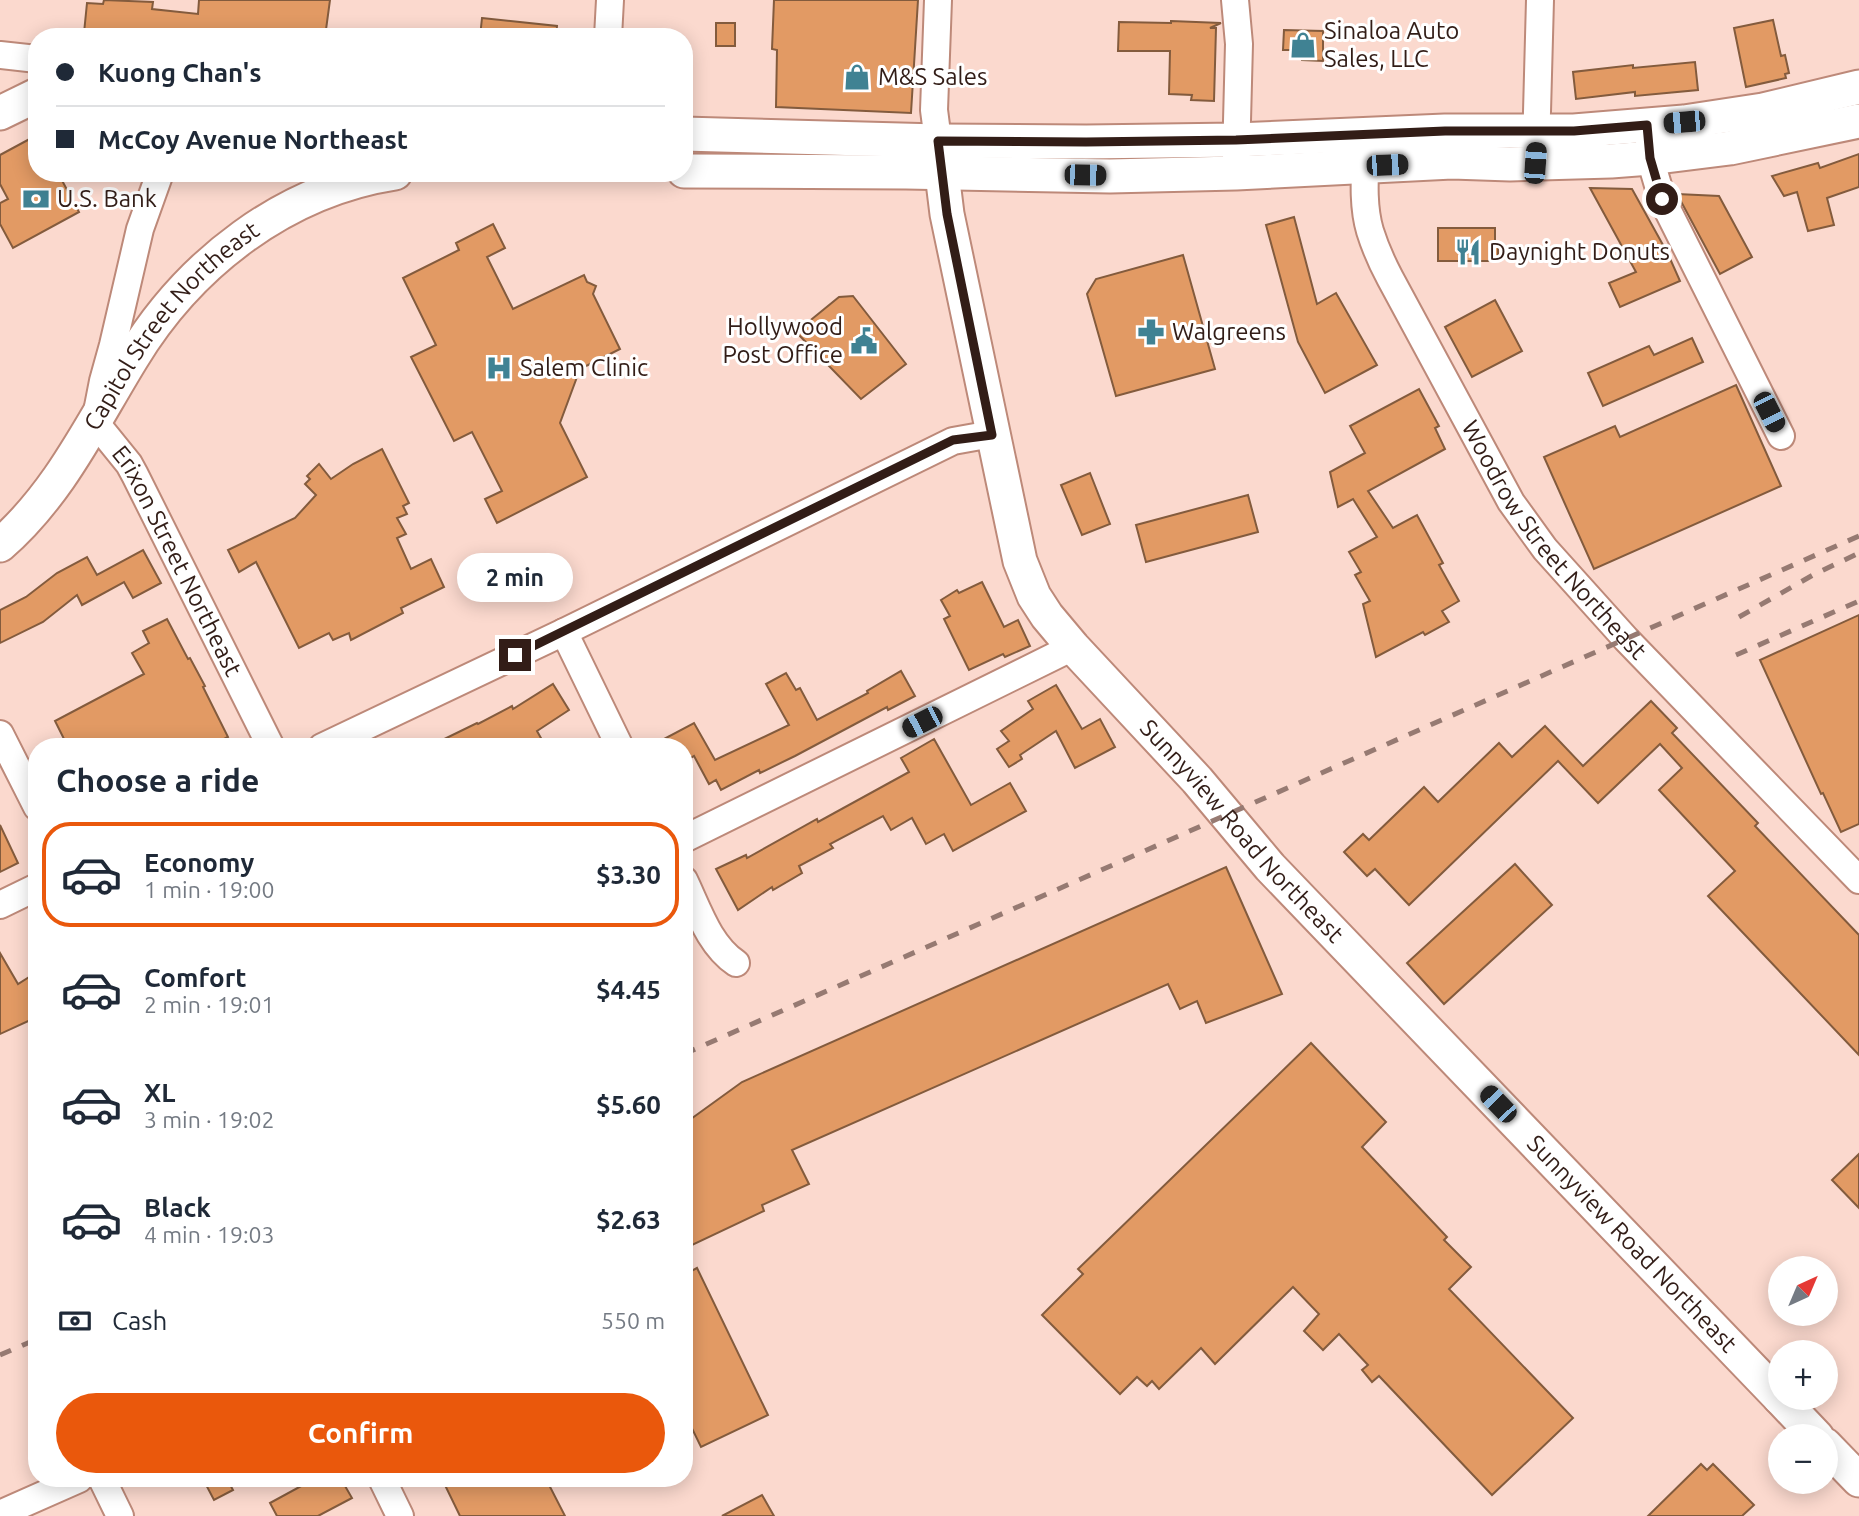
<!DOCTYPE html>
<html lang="en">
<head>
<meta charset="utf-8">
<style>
  body { margin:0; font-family:Ubuntu,sans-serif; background:#f2f2f3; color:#1f2937; height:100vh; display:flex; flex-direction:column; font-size:26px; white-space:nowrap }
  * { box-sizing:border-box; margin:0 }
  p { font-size:23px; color:#747a83 }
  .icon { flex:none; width:38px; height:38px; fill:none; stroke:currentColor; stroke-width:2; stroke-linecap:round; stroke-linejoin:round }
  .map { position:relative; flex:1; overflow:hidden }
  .side { position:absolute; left:28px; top:738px; width:665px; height:749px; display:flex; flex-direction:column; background:#fff; border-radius:28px; box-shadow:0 4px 18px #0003 }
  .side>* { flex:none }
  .banner { position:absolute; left:28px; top:28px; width:665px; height:154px; border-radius:28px; box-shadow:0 4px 18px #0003; display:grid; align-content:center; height:154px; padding:0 28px; background:#fff }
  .needle { width:46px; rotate:44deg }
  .fabs { position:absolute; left:1768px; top:1256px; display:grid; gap:14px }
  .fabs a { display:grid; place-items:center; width:70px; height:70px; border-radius:50%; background:#fff; box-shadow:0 4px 18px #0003; font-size:35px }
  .end { position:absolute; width:32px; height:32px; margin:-16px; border:9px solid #321d17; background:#fff; box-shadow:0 0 0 4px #fff }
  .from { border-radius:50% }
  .bubble { position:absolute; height:49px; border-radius:24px; background:#fff; box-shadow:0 4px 18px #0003; font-size:23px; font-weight:700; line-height:49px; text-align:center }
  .car { position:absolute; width:21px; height:42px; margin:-21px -10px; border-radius:9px; box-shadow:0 0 5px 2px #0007; background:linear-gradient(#222 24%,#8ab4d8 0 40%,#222 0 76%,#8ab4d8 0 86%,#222 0) }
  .banner b { display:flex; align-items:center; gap:24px; height:66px; font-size:26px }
  .banner b+b { border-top:2px solid #e0e1e3 }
  .banner i { width:18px; height:18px; background:#1f2937 }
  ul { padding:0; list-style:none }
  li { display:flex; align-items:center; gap:21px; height:105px; margin:0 14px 10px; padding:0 14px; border:4px solid transparent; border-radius:28px }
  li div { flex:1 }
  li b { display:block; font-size:26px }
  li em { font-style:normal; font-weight:700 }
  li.selected { border-color:#ea580c }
  li>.icon { width:63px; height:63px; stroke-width:1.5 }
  h2 { padding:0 28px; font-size:32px; line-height:84px }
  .pay { display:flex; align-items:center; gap:18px; height:77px; padding:0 28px; font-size:26px }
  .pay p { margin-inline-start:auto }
  .button { display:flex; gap:14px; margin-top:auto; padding:14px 28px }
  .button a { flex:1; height:80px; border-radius:42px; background:#ea580c; color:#fff; font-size:28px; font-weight:700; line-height:80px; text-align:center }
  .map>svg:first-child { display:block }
  .building { fill:#e29a64; stroke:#835b3d; stroke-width:2 }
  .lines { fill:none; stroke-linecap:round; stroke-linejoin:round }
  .minor-casing { stroke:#bd8979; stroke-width:30 }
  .major-casing { stroke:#bd8979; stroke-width:37 }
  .minor { stroke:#fff; stroke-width:26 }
  .major { stroke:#fff; stroke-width:33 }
  .rail { stroke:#967a72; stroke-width:5; stroke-dasharray:12 12; stroke-linecap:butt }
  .route { stroke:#321d17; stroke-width:9 }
  .labels { text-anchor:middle; stroke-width:6; stroke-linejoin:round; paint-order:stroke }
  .poi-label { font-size:24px; fill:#321d17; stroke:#fff; text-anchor:start }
  .street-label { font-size:24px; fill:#321d17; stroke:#fff }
</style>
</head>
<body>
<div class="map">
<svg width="1859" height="1516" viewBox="0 0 1859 1516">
  <rect width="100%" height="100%" fill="#fbd9ce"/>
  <g class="building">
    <path d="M104,0L153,2L152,9L198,14L199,0H330L325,37H146V35L100,30V34L84,33L87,3L103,4Z"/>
    <path d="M774,0H918L911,113L776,107L777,50L772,49Z"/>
    <path d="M482,18L557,26L556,37H480Z"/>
    <path d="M1773,20L1781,56L1785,55L1789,73L1785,74L1786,78L1746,87L1734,28Z"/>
    <path d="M1171,21L1221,23L1210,28H1216L1214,101L1191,100L1192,95L1169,94L1170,51H1118L1119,22L1171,23Z"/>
    <rect x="716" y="23" width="19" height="23"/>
    <path d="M1284,30L1323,31V61L1302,60L1301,50H1283Z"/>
    <path d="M1695,62L1698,90L1635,96V92L1576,99L1573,72L1633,65V68Z"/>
    <path d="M37,135V173H58L79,212L13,248L0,224V203L8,199L0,184V155Z"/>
    <path d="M1859,154V187L1827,198L1834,225L1808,231L1797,192L1784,196L1772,176L1818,163L1820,168Z"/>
    <path d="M1590,188L1632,189L1668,254L1680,281L1620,307L1609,283L1636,272Z"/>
    <path d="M1677,194L1719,196L1752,257L1720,274Z"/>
    <path d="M1294,217L1317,304L1336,293L1377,365L1325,393L1298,342L1266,225Z"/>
    <path d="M493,224L505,248L487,257L513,309L584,275L587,282L596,286L593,294L620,349L580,369L560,423L587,477L497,523L485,499L502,491L472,432L454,441L411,357L436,345L403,278L459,250L456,243Z"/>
    <path d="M1438,228H1495V243H1498V261H1438Z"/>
    <path d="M1183,255L1215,369L1116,396L1087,294L1096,279Z"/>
    <path d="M853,296L906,364L861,399L796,332L839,297Z"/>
    <path d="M1495,300L1522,351L1472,377L1445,327Z"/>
    <path d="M1692,338L1703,362L1603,406L1588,373L1649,346L1654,355Z"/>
    <path d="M1736,385L1781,486L1594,569L1544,457L1615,426L1620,437Z"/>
    <path d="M1419,389L1439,426L1435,428L1445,449L1368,491L1393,528L1417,515L1443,563L1439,565L1459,601L1442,611L1449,622L1425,635L1423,632L1376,657L1363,604L1370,601L1355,575L1361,572L1349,552L1377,537L1353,499L1338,507L1330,472L1365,453L1350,426Z"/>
    <path d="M382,449L409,503L403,506L407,514L397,518L406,534L397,538L411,569L431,559L444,587L401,608L403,613L351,640L349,633L333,640L329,633L299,648L256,562L239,572L228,550L295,518L316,495L305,484L310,479L307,476L319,464L331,479L353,464Z"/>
    <path d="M1090,473L1110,524L1082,535L1061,485Z"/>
    <path d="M1248,495L1258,532L1146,562L1136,525Z"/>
    <path d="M143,550L161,583L133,598L124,582L82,605L77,595L43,622L0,643V610L26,597L57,573L87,557L97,575Z"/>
    <path d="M982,582L1004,627L1018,620L1030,646L1005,657L1003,654L969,670L944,619L950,616L941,600L957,590L959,593Z"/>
    <path d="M1859,615V824L1841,832L1823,793L1821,794L1760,660Z"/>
    <path d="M167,619L188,659L190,658L205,686L203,687L228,737L208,747H68L55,721L144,674L132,653L149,643L143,631Z"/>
    <path d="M901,671L915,696L888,710L887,707L795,756L760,773L759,770L721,790L716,780L709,784L694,756L684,762V747H649L694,723L715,760L789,725L766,684L786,673L796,690L800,688L817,720L868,693L867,691Z"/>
    <path d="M553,684L569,710L537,731L546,747H428L477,723L478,724L512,706L513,709Z"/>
    <path d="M1056,685L1082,729L1100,719L1115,747L1075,768L1056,731L1020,755L1022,759L1009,767L997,749L1009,741L1001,731L1033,709L1028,701Z"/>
    <path d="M1651,701L1677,728L1672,733L1758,823L1755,826L1859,935V1055L1708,896L1735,871L1659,790L1682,768L1660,744L1598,803L1558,761L1409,905L1375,869L1367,876L1344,852L1363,834L1369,840L1424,787L1438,802L1499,743L1512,757L1545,726L1583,766Z"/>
    <path d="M934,739L971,805L1010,783L1026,811L953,851L944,834L926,844L912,818L891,830L883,816L830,844L833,848L799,866L802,873L773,890L772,887L738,910L716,869L746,855L747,858L817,819L818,822L909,772L901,758Z"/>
    <path d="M0,825L18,863L0,872Z"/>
    <path d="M1515,864L1552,905L1444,1004L1407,963Z"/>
    <path d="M1226,867L1282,994L1206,1023L1197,1001L1180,1009L1168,984L792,1150L809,1184L762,1205L764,1211L690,1246L684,1234V1124L742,1082Z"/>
    <path d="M0,953L18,984L37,972V1017L0,1034Z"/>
    <path d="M1311,1043L1386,1122L1362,1147L1447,1237L1444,1240L1471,1267L1449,1289L1573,1418L1492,1495L1379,1376L1372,1382L1362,1370L1368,1365L1339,1334L1323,1350L1304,1331L1319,1314L1293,1287L1215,1364L1201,1348L1159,1389L1152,1381L1147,1386L1137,1377L1120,1394L1042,1315L1083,1274L1078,1269Z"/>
    <path d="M1859,1154V1208L1832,1180Z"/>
    <path d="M697,1268L768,1415L701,1447L684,1412V1275Z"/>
    <path d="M1701,1464L1707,1470L1713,1464L1754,1505L1742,1516H1648Z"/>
    <path d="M203,1479H227L233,1490L214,1500Z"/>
    <path d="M314,1479H341L352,1498L318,1516H277L270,1503Z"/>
    <path d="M442,1479H546L565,1516H460Z"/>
    <path d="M762,1495L774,1516H722Z"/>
  </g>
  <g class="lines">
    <g class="minor-casing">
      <g id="minor">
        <path d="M1235,0L1239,44L1236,159"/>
        <path d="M608,37L610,0"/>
        <path d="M0,55L37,59"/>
        <path d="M938,141L934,110L938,0"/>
        <path d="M1649,141L1650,158L1662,199L1781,436"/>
        <path id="s1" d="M1366,147C1365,174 1362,204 1370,231C1375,247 1382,263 1390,278L1511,502L1545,549L1626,639L1859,880"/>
        <path d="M1536,149L1540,0"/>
        <path id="s2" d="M160,173L140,229L113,345L103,381L95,422L129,464L135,475L271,747"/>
        <path d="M564,632L620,747"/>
        <path d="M0,734L37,807"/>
        <path d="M322,747L564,632L953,441L992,434"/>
        <path d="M684,839L1073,647"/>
        <path d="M684,880C698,909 709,945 736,963"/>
        <path d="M0,905L37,887"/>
        <path d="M102,1479L120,1516"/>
        <path d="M382,1479L400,1516"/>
        <path d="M0,1514L79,1479"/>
      </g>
    </g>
    <g class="major-casing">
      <g id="major">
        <path d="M0,113L37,95"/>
        <path d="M684,134L938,141L1086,142L1236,140L1445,131H1574L1684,122L1763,110L1859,87"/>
        <path id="s3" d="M938,141L947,214L1020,561L1034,596L1047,616L1073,647L1197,780L1270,867L1780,1398"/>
        <path d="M684,171L906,172L1110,176L1236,173L1452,162L1510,164L1611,161L1650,158L1730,148L1859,121"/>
        <path id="s4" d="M0,545C59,494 92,423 132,358C189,264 284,190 395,173"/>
        <path d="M1780,1398L1817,1437"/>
        <path d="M1825,1445L1859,1480"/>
      </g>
    </g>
    <use href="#minor" class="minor"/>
    <use href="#major" class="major"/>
    <g class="rail">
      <path d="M1739,617L1813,575L1859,553"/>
      <path d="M1736,655L1859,601"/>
      <path d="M684,1054L1859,536"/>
      <path d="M0,1355L37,1339"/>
    </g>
  </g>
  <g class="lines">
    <path class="route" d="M515,655L953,440L992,435L947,214L938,141L1086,142L1236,140L1445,131H1574L1647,125L1650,158L1662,199"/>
  </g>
  <defs>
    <g id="shop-bare" transform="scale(2.1)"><path d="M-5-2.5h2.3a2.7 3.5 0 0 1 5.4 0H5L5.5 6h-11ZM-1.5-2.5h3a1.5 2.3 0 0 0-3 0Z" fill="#408293" stroke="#fff" stroke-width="2.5" paint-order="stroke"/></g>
    <g id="bank-bare" transform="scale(2.1)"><path d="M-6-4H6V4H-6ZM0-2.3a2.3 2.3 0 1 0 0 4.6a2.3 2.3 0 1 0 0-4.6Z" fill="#408293" stroke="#fff" stroke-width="2.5" paint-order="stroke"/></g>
    <g id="restaurant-bare" transform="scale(2.1)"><path d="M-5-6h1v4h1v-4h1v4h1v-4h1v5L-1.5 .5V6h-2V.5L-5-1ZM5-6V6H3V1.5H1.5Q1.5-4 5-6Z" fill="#408293" stroke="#fff" stroke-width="2.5" paint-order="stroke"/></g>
    <g id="pharmacy-bare" transform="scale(2.1)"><path d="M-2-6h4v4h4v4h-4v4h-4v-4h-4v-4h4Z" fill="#408293" stroke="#fff" stroke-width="2.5" paint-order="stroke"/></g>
    <g id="civic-bare" transform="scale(2.1)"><path d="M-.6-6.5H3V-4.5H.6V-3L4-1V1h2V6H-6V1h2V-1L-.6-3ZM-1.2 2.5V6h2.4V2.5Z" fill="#408293" stroke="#fff" stroke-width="2.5" paint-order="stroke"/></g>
    <g id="hospital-bare" transform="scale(2.1)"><path d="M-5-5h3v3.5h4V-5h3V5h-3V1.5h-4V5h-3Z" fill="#408293" stroke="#fff" stroke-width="2.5" paint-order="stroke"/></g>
  </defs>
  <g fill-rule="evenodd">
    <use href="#shop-bare" x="1303" y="45"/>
    <use href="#shop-bare" x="857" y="77"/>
    <use href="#bank-bare" x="36" y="199"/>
    <use href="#restaurant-bare" x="1468" y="252"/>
    <use href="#pharmacy-bare" x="1151" y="332"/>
    <use href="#civic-bare" x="864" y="341"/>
    <use href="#hospital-bare" x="499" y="368"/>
  </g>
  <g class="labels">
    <g class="poi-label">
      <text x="1324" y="39">Sinaloa Auto<tspan x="1324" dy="28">Sales, LLC</tspan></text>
      <text x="878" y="85">M&amp;S Sales</text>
      <text x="57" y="207">U.S. Bank</text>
      <text x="1489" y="260">Daynight Donuts</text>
      <text x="843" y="335" text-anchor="end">Hollywood<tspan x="843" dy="28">Post Office</tspan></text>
      <text x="1172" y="340">Walgreens</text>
      <text x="520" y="376">Salem Clinic</text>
    </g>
    <g class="street-label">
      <text dy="8" stroke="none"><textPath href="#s4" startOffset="280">Capitol Street Northeast</textPath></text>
      <text dy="8" stroke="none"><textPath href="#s1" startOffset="446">Woodrow Street Northeast</textPath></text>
      <text dy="8" stroke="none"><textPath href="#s2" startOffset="420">Erixon Street Northeast</textPath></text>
      <text dy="8" stroke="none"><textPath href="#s3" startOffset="780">Sunnyview Road Northeast</textPath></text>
      <text dy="8" stroke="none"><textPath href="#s3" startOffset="1348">Sunnyview Road Northeast</textPath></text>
    </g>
  </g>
</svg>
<div class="fabs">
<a><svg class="needle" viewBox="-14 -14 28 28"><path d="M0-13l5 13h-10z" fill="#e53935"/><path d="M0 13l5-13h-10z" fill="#747a83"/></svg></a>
<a>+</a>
<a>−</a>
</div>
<i class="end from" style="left:1662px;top:199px"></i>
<i class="end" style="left:515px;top:655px"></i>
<div class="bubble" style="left:457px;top:553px;width:116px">2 min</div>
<i class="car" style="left:1684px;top:122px;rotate:265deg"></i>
<i class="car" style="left:1535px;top:163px;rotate:4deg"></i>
<i class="car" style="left:1387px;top:165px;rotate:88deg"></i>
<i class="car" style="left:1085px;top:175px;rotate:91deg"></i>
<i class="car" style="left:1769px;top:412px;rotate:153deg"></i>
<i class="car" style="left:922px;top:722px;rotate:243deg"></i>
<i class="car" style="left:1498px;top:1104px;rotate:316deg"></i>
<div class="banner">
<b><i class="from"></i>Kuong Chan's</b>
<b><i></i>McCoy Avenue Northeast</b>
</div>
<section class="side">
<h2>Choose a ride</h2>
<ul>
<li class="selected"><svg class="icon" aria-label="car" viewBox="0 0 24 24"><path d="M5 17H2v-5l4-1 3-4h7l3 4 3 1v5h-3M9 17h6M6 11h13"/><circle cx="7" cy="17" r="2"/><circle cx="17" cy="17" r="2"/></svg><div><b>Economy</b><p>1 min · 19:00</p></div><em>$3.30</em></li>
<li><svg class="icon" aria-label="car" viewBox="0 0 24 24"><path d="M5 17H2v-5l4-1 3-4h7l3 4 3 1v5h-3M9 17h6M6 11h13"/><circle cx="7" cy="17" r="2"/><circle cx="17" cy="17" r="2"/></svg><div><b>Comfort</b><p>2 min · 19:01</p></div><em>$4.45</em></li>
<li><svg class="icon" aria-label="car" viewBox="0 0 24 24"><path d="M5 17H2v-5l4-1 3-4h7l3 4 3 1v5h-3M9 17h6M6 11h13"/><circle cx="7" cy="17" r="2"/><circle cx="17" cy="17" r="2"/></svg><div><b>XL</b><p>3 min · 19:02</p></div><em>$5.60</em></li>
<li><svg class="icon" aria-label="car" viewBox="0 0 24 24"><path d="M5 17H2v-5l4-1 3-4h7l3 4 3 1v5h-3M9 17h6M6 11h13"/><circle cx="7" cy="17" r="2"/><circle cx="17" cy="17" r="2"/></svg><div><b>Black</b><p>4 min · 19:03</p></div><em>$2.63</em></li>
</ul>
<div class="pay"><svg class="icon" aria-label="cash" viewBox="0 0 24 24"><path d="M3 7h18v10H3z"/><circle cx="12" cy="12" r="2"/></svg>Cash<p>550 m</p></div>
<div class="button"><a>Confirm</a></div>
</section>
</div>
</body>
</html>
